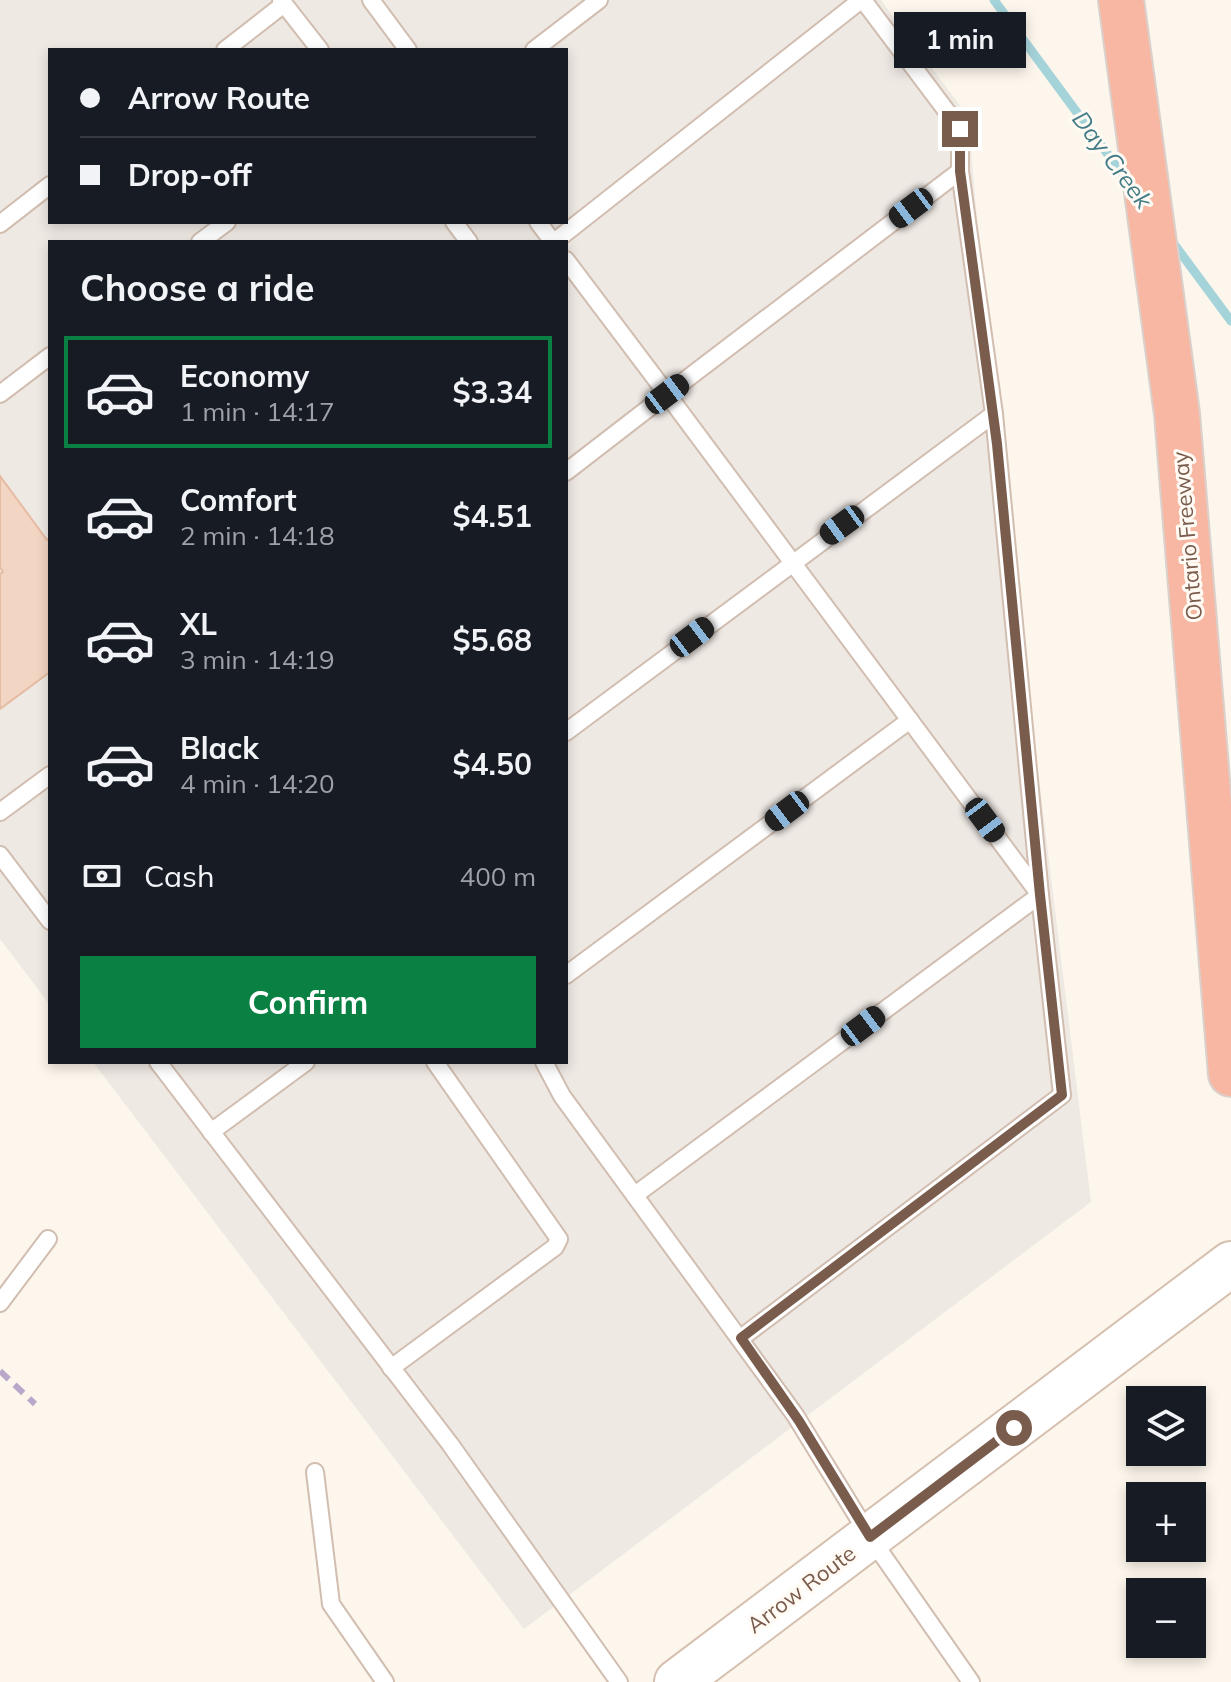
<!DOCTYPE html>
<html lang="en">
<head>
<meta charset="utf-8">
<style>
  body { margin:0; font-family:Mulish,sans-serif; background:#242831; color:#f1f3f6; height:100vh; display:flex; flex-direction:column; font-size:30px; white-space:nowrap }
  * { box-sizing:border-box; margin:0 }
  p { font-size:26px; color:#9ea1a6 }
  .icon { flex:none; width:44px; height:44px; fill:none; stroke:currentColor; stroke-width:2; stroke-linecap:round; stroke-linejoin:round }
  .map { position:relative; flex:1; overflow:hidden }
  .side { position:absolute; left:48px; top:240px; width:520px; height:824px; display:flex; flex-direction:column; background:#171b24; border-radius:0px; box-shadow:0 4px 12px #0003 }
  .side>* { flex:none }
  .guide { position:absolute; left:48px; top:48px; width:520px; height:176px; border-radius:0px; box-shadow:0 4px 12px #0003; display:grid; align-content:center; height:176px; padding:0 32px; background:#171b24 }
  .controls { position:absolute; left:1126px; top:1386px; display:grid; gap:16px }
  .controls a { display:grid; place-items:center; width:80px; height:80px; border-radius:0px; background:#171b24; box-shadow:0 4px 12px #0003; font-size:40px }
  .end { position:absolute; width:36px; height:36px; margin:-18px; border:10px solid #7a5c4d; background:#fff; box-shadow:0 0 0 4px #fff }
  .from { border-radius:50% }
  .bubble { position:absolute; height:56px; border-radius:0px; background:#171b24; box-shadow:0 4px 12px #0003; font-size:26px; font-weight:700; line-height:56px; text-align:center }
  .car { position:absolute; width:24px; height:48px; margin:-24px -12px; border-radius:10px; box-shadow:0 0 6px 2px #0007; background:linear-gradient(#222 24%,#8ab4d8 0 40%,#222 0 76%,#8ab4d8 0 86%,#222 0) }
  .guide b { display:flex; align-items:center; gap:28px; height:76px; font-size:30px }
  .guide b+b { border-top:2px solid #363941 }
  .guide i { width:20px; height:20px; background:#f1f3f6 }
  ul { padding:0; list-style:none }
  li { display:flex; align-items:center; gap:24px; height:112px; margin:0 16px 12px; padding:0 16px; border:4px solid transparent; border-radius:0px }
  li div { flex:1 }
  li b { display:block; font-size:30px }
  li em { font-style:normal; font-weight:700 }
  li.selected { border-color:#0b8043 }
  li>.icon { width:72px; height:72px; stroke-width:1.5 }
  h2 { padding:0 32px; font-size:36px; line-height:96px }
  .pay { display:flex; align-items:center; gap:20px; height:88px; padding:0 32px; font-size:30px }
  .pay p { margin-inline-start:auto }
  .cta { display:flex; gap:16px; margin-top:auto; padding:16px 32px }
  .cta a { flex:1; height:92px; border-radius:0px; background:#0b8043; color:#fff; font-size:32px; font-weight:700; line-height:92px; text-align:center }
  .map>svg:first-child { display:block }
  .industrial { fill:#efe9e4; fill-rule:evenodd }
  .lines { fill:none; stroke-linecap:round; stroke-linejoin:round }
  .stream { stroke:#a5d3da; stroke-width:9 }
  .building { fill:#f3d5c3; stroke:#e6bba3; stroke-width:2 }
  .service-casing { stroke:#d1beb0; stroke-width:20 }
  .secondary-casing { stroke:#d6c0b0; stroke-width:48 }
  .motorway-casing { stroke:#dad1cd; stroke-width:48 }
  .service { stroke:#fff; stroke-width:16 }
  .secondary { stroke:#fff; stroke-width:44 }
  .motorway { stroke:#f7b7a3; stroke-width:44 }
  .rail { stroke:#b9a8c9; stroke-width:6; stroke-dasharray:12 8; stroke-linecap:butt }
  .route { stroke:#7a5c4d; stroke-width:10 }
  .labels { text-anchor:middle; stroke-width:6; stroke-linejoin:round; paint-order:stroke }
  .street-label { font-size:22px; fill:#7a5c4d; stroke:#fffaf3 }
  .water-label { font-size:24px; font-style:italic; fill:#437c86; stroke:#fffaf3 }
</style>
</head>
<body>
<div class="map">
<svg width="1231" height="1682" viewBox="0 0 1231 1682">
  <rect width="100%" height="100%" fill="#fdf6ec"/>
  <path class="industrial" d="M0,0H881L968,116L994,414L1091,1202L524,1629L93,1062H566V242H50V1005L0,939ZM50,50H566V222H50Z"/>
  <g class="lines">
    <g class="stream">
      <path d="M994,0L1129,183"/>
      <path d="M1171,240L1231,321"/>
    </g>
  </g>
  <path class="building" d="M0,476L47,540L50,537V672L0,709V574L3,572L0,567Z"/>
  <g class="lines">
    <g class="service-casing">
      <g id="service">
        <path d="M281,0L320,50"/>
        <path d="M371,0L408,50"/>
        <path d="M863,0L960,129V171"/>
        <path d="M225,50L284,4"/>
        <path d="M534,50L599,0"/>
        <path d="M454,222L469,242"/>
        <path d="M538,222L553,242"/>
        <path d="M0,224L50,185"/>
        <path d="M200,242L227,222"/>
        <path d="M554,242L861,0"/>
        <path d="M566,260L667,394L960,171L994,414L1040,895L635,1195"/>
        <path d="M0,394L50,356"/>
        <path d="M566,472L667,394L1040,895L1062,1095L741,1338"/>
        <path d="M566,732L994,414"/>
        <path d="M0,812L50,775"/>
        <path d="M0,855L50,921"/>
        <path d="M566,975L910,720"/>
        <path d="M158,1062L450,1444L619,1682"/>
        <path d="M544,1062L562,1096L795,1415L870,1537L971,1682"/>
        <path d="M211,1132L306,1062"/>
        <path d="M0,1303L48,1239"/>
        <path d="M391,1368L555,1247L559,1239L435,1062"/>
        <path d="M315,1472L331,1604L385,1682"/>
      </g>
    </g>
    <g class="secondary-casing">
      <path id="secondary" d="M677,1682L1231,1264"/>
    </g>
    <g class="motorway-casing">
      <path id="motorway" d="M1121,0L1177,414L1231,1074"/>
    </g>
    <use href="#service" class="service"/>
    <use href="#secondary" class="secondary"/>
    <use href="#motorway" class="motorway"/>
    <path class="rail" d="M0,1371L35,1404"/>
  </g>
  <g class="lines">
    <path class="route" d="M960,129V171L997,444L1040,895L1062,1095L741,1338L799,1421L870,1537L1014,1428"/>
  </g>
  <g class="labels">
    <g class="street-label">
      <text transform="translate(1187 536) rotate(-95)" y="8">Ontario Freeway</text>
      <text transform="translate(801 1589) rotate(-37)" y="8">Arrow Route</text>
    </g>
    <g class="water-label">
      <text transform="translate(1112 160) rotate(53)" y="8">Day Creek</text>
    </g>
  </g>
</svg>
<div class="controls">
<a><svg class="icon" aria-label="layers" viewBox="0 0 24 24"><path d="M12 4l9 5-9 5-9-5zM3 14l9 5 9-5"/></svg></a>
<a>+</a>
<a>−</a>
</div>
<i class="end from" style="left:1014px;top:1428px"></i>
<i class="end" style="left:960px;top:129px"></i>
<div class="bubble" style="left:894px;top:12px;width:132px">1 min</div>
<i class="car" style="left:911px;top:208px;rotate:233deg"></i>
<i class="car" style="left:667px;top:394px;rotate:53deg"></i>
<i class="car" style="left:842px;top:525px;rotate:234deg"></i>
<i class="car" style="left:692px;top:637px;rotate:53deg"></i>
<i class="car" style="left:787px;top:811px;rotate:233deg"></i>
<i class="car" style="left:985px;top:820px;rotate:143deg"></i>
<i class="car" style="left:863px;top:1026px;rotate:53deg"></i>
<div class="guide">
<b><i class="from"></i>Arrow Route</b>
<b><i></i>Drop-off</b>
</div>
<section class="side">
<h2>Choose a ride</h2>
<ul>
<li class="selected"><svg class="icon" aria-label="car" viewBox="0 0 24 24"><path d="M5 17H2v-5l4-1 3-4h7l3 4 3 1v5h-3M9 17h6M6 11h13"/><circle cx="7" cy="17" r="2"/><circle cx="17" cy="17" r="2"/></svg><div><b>Economy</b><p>1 min · 14:17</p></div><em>$3.34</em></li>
<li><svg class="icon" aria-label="car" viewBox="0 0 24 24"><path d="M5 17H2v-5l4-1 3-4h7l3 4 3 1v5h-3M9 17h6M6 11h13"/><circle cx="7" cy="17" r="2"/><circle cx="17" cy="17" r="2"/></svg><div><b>Comfort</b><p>2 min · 14:18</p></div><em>$4.51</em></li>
<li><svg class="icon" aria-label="car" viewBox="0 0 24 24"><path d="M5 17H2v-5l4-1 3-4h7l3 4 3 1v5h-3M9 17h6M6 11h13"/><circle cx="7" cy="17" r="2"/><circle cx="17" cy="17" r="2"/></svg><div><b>XL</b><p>3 min · 14:19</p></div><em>$5.68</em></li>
<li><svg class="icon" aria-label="car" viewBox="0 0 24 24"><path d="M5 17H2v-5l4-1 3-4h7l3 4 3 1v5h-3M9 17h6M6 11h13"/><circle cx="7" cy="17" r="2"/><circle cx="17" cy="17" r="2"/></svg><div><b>Black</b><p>4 min · 14:20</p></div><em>$4.50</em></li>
</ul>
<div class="pay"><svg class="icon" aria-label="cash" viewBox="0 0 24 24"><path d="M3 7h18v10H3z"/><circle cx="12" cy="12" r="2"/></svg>Cash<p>400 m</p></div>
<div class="cta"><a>Confirm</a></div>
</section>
</div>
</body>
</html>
